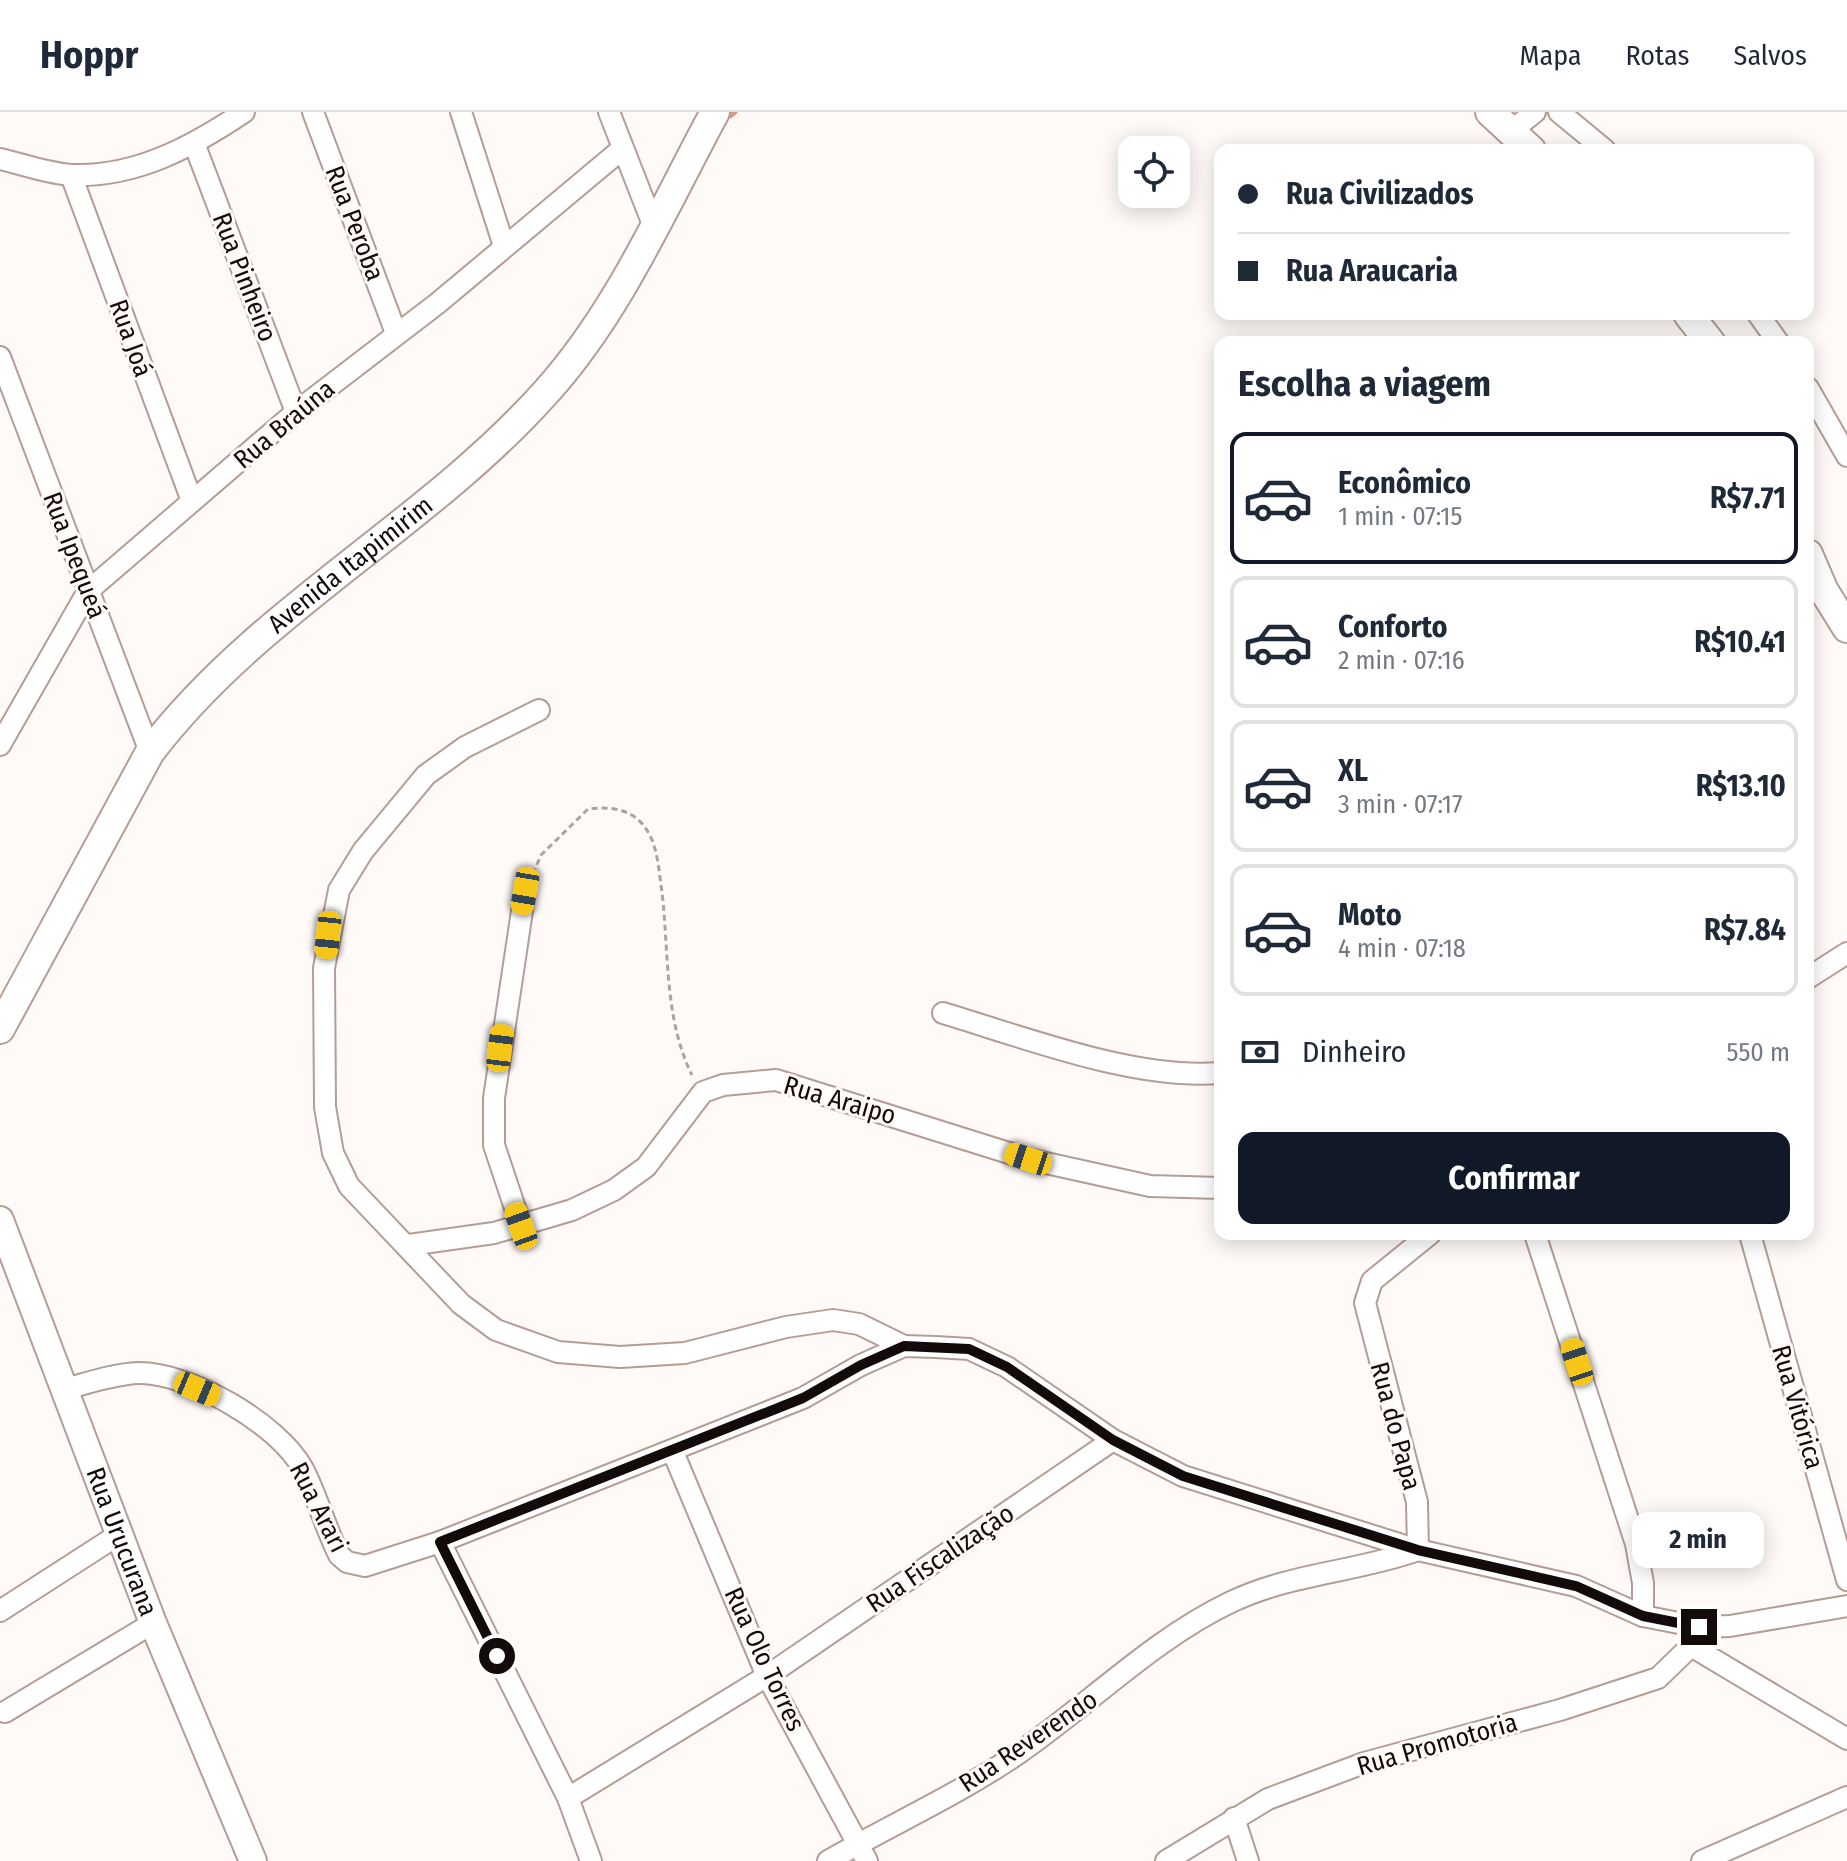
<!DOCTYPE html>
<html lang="pt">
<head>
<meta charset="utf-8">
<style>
  body { margin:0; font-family:"Fira Sans Condensed",sans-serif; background:#f2f2f3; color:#1f2937; height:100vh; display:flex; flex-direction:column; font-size:30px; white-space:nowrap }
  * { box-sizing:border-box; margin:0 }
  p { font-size:26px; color:#747a83 }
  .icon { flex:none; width:44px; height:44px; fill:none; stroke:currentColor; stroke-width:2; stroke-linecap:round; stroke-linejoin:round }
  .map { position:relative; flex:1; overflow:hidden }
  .panel { position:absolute; left:1214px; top:224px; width:600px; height:904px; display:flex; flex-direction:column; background:#fff; border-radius:16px; box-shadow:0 4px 20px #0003 }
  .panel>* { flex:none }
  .guide { position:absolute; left:1214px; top:32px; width:600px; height:176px; border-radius:16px; box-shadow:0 4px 20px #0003; display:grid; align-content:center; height:176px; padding:0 24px; background:#fff }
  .controls { position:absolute; left:1118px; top:24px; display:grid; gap:16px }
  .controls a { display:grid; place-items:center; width:72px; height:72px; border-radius:16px; background:#fff; box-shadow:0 4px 20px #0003; font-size:40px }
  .end { position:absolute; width:36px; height:36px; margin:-18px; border:10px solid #130b09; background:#fff; box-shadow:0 0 0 4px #fff }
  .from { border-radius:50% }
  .bubble { position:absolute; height:56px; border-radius:16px; background:#fff; box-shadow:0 4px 20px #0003; font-size:26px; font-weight:700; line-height:56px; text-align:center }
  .car { position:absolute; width:24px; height:48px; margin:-24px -12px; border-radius:10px; box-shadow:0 0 6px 2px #0007; background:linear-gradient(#f5c518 24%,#345 0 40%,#f5c518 0 76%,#345 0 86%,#f5c518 0) }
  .guide b { display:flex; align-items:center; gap:28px; height:76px; font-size:30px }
  .guide b+b { border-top:2px solid #e0e1e3 }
  .guide i { width:20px; height:20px; background:#1f2937 }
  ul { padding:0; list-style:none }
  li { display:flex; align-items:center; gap:24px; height:132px; margin:0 16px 12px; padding:0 8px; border:4px solid #e0e1e3; border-radius:16px }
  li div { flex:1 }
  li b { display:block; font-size:30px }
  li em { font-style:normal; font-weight:700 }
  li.selected { border-color:#111827 }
  li>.icon { width:72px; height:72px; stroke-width:1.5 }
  h2 { padding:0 24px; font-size:36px; line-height:96px }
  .pay { display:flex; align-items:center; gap:20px; height:88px; padding:0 24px; font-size:30px }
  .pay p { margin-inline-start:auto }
  .primary-button { display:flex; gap:16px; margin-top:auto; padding:16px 24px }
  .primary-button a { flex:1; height:92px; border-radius:16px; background:#111827; color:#fff; font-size:32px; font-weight:700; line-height:92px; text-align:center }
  header { display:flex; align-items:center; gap:48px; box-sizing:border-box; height:112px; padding:0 40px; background:#fff; border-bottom:2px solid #e0e1e3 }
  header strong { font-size:38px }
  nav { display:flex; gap:44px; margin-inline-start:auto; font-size:28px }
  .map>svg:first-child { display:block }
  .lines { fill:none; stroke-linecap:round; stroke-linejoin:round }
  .stream { stroke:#de9780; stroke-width:5 }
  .minor-casing { stroke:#b49d95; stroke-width:24 }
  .tertiary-casing { stroke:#b49d95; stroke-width:30 }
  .secondary-casing { stroke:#b49d95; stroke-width:32 }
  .path { stroke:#a9a3a1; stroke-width:3; stroke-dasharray:6 4; stroke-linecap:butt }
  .minor { stroke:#fff; stroke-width:20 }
  .tertiary { stroke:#fff; stroke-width:26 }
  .secondary { stroke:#fff; stroke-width:28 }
  .route { stroke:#130b09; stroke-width:10 }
  .labels { text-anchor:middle; stroke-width:6; stroke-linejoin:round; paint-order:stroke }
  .street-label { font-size:26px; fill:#130b09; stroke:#fffaf8 }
</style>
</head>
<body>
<header>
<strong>Hoppr</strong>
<nav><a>Mapa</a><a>Rotas</a><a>Salvos</a></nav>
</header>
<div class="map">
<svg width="1847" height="1749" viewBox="0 0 1847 1749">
  <rect width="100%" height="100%" fill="#fffaf8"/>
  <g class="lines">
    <path class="stream" d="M730,4L735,0"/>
    <g class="minor-casing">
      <g id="minor">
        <path d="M313,0L396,221"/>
        <path d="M461,0L504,134"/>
        <path d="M609,0L654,115"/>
        <path d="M1559,0L1605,38"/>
        <path d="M1510,20L1535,0"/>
        <path d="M194,31L296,300"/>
        <path d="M0,47C23,52 49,62 73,63C136,65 192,35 244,0"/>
        <path d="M71,63L192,389"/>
        <path d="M1758,202L1778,230"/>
        <path d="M0,245L150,640"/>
        <path d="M1808,276L1847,344"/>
        <path d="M539,598L465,635L426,663L363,739L339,778L324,856L325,995L333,1041L349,1074L461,1192L496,1218L558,1240L620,1245L685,1241L786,1215L833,1208L859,1212L904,1234"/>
        <path d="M0,633L88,479L296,300L438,191L622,37"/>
        <path d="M1808,866L1847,841"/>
        <path d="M943,901C1026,926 1135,968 1220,961"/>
        <path d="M521,1114L494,1033V986L525,779"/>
        <path d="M1535,1122L1636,1432L1643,1471V1504"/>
        <path d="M1750,1122L1847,1468"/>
        <path d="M409,1133L494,1121L572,1098L614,1078L646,1055L703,980L723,973L776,968L1028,1047L1150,1074L1220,1076"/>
        <path d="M65,1277C88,1271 114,1262 138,1261C189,1260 279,1312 303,1357C317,1384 325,1415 339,1443L347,1450L365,1454L440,1430L803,1286L861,1253L904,1234L936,1235L969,1237L1007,1255L1113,1328L1183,1364L1418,1438L1576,1474L1643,1504L1699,1515L1730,1514L1847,1494"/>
        <path d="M673,1340L767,1564L867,1749"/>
        <path d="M440,1430L568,1686L591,1749"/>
        <path d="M1418,1438L1417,1390L1365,1191L1372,1169L1430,1122"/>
        <path d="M0,1499L121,1421"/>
        <path d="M1691,1534L1847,1627"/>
        <path d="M5,1600L153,1511"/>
        <path d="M568,1686L767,1564L1113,1328"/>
        <path d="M1234,1706L1248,1749"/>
        <path d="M828,1749C889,1714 955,1684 1013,1645C1087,1595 1151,1528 1231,1490C1292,1461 1357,1460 1418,1438"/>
        <path d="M1166,1749L1268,1687L1364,1651L1560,1598L1658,1566L1691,1534L1699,1515"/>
        <path d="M1702,1749L1847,1685"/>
      </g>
    </g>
    <g class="tertiary-casing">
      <g id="tertiary">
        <path id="s1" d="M0,1108L153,1511L253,1749"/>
      </g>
    </g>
    <g class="secondary-casing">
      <g id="secondary">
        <path d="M1490,0L1531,38"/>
        <path d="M1688,202L1710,230"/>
        <path d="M1808,442L1824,479L1847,516"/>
        <path id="s2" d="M0,917L150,640C259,497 428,413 547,279C619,199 664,94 715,0"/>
      </g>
    </g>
    <path class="path" d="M533,762L541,743L588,697C612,694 635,697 648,720C658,736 659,761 662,780C669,840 664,907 692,963"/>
    <use href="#minor" class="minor"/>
    <use href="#tertiary" class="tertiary"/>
    <use href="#secondary" class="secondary"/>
  </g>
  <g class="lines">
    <path class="route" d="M497,1544L440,1430L803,1286L861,1253L904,1234L969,1237L1007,1255L1113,1328L1183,1364L1418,1438L1576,1474L1643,1504L1699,1515"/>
  </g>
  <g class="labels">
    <g class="street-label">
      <text transform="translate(355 111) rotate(69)" y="9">Rua Peroba</text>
      <text transform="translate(245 165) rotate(69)" y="9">Rua Pinheiro</text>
      <text transform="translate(131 226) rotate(70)" y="9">Rua Joá</text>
      <text transform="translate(284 312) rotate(-40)" y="9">Rua Braúna</text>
      <text transform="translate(75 443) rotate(69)" y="9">Rua Ipequeá</text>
      <text dy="9" stroke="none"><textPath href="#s2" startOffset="590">Avenida Itapimirim</textPath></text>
      <text transform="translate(840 988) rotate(16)" y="9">Rua Araipo</text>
      <text transform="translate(1798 1295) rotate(74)" y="9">Rua Vitórica</text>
      <text transform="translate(1396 1314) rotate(75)" y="9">Rua do Papa</text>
      <text transform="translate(319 1395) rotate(63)" y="9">Rua Arari</text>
      <text dy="9" stroke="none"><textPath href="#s1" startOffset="344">Rua Urucurana</textPath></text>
      <text transform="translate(940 1446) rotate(-34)" y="9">Rua Fiscalização</text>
      <text transform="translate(765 1547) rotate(65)" y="9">Rua Olo Torres</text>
      <text transform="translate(1028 1629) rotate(-34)" y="9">Rua Reverendo</text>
      <text transform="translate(1437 1632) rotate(-16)" y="9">Rua Promotoria</text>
    </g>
  </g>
</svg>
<div class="controls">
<a><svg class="icon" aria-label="locate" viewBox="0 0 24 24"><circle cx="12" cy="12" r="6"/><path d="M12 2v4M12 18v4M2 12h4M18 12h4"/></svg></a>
</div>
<i class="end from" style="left:497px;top:1544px"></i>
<i class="end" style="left:1699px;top:1515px"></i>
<div class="bubble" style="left:1632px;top:1400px;width:132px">2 min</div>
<i class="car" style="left:525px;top:779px;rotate:190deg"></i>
<i class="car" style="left:328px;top:823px;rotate:186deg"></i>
<i class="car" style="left:500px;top:936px;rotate:7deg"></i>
<i class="car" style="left:1028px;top:1047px;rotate:288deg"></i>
<i class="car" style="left:521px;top:1114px;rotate:340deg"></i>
<i class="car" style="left:1577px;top:1250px;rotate:342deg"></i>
<i class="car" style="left:197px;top:1277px;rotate:113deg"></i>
<div class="guide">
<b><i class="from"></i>Rua Civilizados</b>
<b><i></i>Rua Araucaria</b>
</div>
<section class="panel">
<h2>Escolha a viagem</h2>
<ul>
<li class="selected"><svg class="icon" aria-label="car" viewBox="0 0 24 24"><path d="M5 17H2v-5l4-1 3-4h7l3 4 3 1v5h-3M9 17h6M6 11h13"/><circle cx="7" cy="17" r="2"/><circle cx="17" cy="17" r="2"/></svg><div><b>Econômico</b><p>1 min · 07:15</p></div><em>R$7.71</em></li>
<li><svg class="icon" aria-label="car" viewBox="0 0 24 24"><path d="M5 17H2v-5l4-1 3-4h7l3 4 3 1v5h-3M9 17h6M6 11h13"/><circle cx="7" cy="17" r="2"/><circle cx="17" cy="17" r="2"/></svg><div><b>Conforto</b><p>2 min · 07:16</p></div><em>R$10.41</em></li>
<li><svg class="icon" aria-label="car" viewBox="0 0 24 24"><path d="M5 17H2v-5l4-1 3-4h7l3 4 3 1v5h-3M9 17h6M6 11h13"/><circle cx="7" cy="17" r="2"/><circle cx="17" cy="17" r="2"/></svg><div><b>XL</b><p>3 min · 07:17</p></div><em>R$13.10</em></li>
<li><svg class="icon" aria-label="car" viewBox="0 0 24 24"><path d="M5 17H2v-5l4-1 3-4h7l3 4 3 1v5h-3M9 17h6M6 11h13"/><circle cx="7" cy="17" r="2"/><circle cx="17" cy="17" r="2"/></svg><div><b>Moto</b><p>4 min · 07:18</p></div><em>R$7.84</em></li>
</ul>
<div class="pay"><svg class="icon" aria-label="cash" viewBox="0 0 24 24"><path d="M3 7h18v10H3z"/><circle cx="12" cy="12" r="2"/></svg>Dinheiro<p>550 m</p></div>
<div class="primary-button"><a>Confirmar</a></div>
</section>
</div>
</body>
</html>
